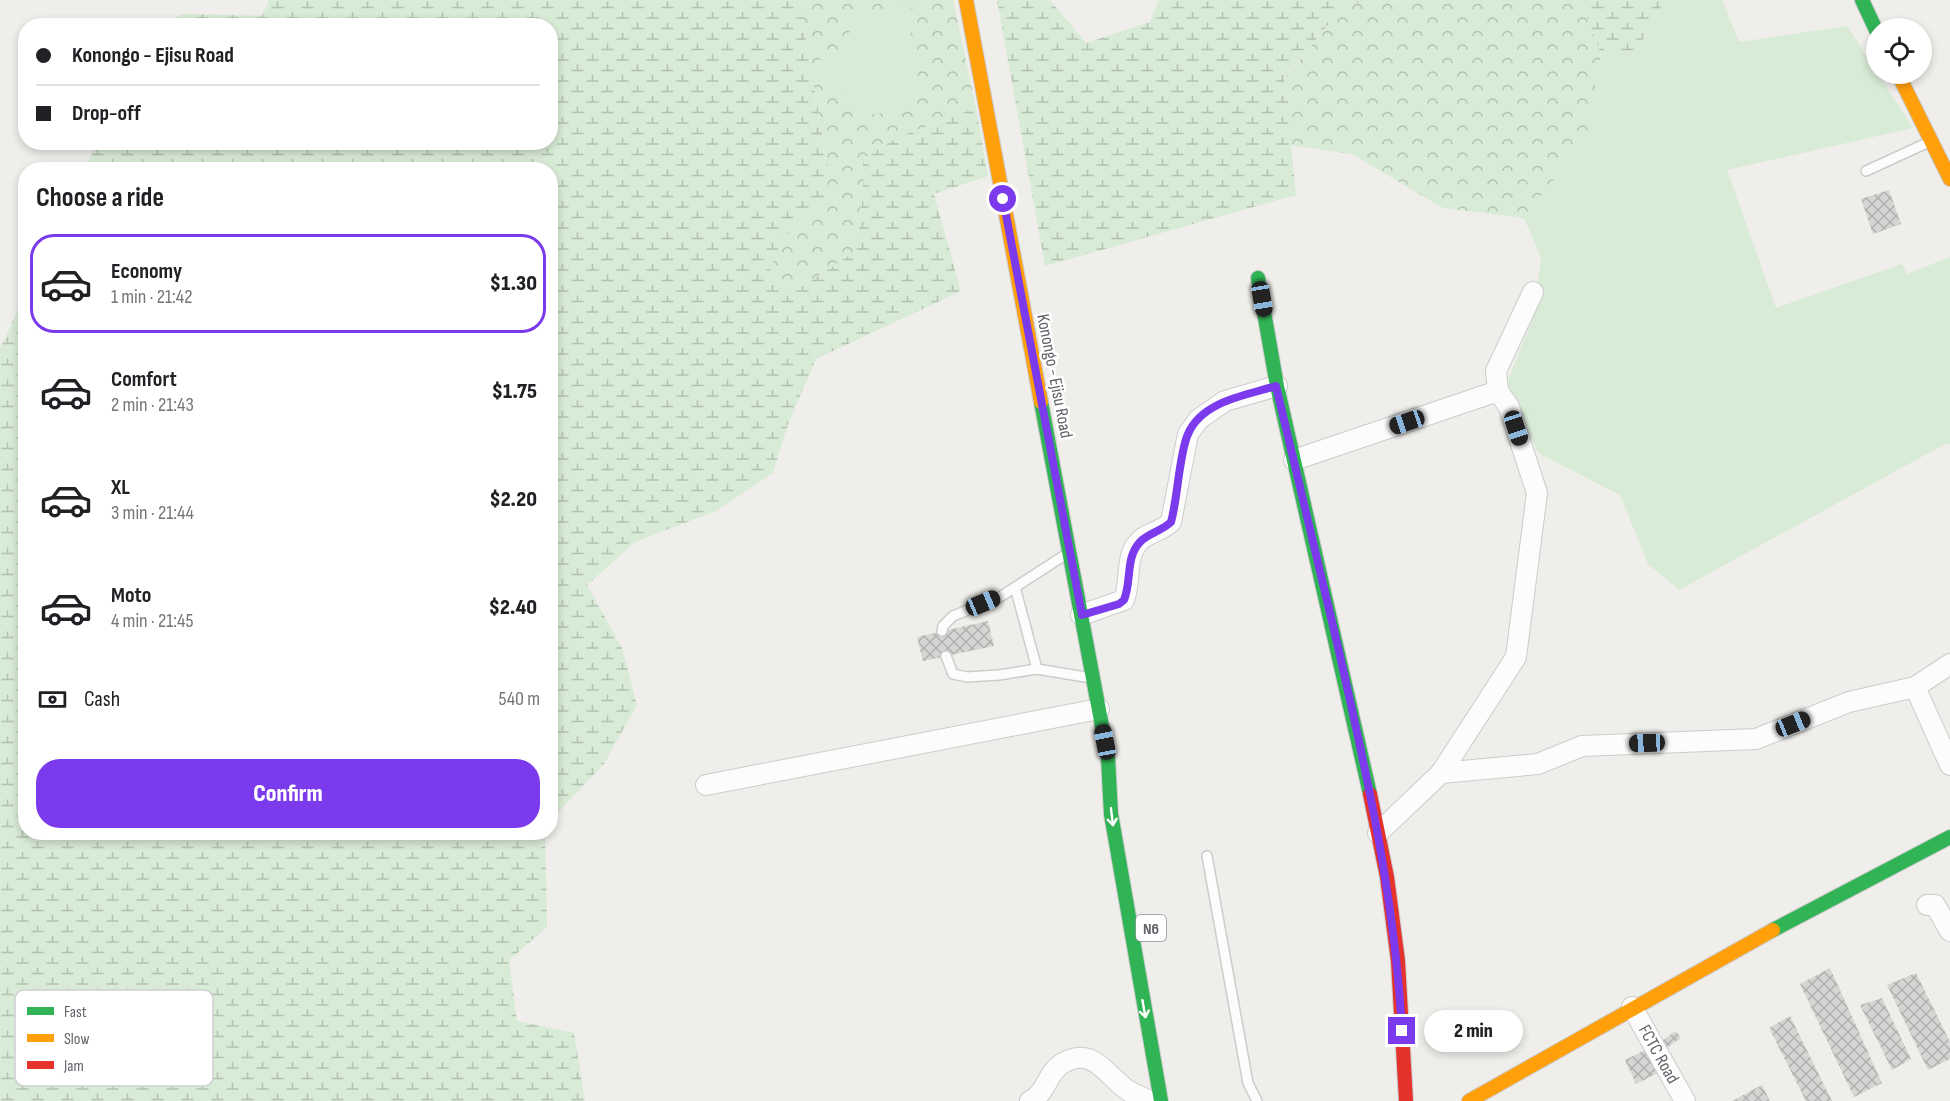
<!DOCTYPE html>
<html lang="en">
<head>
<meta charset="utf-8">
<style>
  body { margin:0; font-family:"Sofia Sans Condensed",sans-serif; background:#f2f2f2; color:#202124; height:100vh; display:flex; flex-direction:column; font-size:22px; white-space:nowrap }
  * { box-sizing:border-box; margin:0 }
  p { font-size:20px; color:#757577 }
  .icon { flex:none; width:33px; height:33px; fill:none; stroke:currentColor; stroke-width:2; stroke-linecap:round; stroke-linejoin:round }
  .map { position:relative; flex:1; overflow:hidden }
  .panel { position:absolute; left:18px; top:162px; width:540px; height:678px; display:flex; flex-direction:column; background:#fff; border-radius:24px; box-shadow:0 3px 9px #0003 }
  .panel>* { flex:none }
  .top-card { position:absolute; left:18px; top:18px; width:540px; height:132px; border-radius:24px; box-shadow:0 3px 9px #0003; display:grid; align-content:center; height:132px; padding:0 18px; background:#fff }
  .buttons { position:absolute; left:1866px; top:18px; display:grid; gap:12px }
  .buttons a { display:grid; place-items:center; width:66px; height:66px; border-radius:50%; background:#fff; box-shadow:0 3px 9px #0003; font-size:30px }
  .end { position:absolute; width:27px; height:27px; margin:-14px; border:8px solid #7c3aed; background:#fff; box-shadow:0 0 0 3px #fff }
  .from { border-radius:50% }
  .bubble { position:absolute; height:42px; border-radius:21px; background:#fff; box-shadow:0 3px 9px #0003; font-size:20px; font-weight:800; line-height:42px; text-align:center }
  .car { position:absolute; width:18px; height:36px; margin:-18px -9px; border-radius:8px; box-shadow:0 0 4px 2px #0007; background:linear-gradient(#222 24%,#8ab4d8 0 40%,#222 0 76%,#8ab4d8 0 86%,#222 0) }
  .top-card b { display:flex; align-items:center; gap:21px; height:57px; font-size:22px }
  .top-card b+b { border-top:2px solid #e0e0e0 }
  .top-card i { width:15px; height:15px; background:#202124 }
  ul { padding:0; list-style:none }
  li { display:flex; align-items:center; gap:18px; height:99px; margin:0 12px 9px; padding:0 6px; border:3px solid transparent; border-radius:24px }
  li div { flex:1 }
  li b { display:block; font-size:22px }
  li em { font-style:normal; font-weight:800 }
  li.selected { border-color:#7c3aed }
  li>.icon { width:54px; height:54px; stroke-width:1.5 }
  h2 { padding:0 18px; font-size:27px; line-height:72px }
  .pay { display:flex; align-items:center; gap:15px; height:66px; padding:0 18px; font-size:22px }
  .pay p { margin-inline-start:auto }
  .action { display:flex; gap:12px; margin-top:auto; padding:12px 18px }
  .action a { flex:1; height:69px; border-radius:24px; background:#7c3aed; color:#fff; font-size:24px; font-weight:800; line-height:69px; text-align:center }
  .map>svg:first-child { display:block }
  .grass { fill:#d8ebd6 }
  .forest { fill:url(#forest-crowns) }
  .wetland { fill:url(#wetland-marsh) }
  .building { fill:url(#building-cross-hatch) }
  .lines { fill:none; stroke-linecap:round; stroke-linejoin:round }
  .lane-casing { stroke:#cbcccc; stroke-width:12 }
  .street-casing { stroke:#cbcccc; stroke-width:22 }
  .fast-casing { stroke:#cacacb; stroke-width:16 }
  .slow-casing { stroke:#cacacb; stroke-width:16 }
  .jam-casing { stroke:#cacacb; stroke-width:16 }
  .lane { stroke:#fdfcfc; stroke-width:9 }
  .street { stroke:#fdfcfc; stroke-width:20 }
  .fast { stroke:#30b455; stroke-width:14 }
  .slow { stroke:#ff9f0a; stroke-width:14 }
  .jam { stroke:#e5322d; stroke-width:14 }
  .oneway { stroke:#fff }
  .route { stroke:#7c3aed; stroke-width:8 }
  .labels { text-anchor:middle; stroke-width:5; stroke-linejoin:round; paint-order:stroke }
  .shield { fill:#fff; stroke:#8f9295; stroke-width:1.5 }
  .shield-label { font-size:16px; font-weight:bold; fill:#5f6368 }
  .street-label { font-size:18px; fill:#5f6368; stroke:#fff }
  .key { fill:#fff; stroke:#cfd0d2; stroke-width:1.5 }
  .key-label { font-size:16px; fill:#5f6368 }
</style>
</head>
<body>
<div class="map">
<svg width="1950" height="1101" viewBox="0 0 1950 1101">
  <defs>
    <pattern id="forest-crowns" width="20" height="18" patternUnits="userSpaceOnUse" patternTransform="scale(1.5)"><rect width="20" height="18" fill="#d8ebd6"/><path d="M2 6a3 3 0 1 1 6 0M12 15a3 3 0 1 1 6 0" fill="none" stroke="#b2c2b1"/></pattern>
    <pattern id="wetland-marsh" width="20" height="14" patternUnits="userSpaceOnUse" patternTransform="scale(1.5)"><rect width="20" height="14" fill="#d8ebd6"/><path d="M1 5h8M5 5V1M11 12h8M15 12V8" fill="none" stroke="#b2c2b1"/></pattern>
    <pattern id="building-cross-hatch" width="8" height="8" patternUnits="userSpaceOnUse" patternTransform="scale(1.5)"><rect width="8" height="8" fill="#d6d5d3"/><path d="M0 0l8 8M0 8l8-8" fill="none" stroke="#b1b0af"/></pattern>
  </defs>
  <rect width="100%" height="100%" fill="#efeeea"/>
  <g class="grass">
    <path d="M900,0H925L907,11L920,90L881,113L852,116L824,88L819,57L852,52L848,20L902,7Z"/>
    <path d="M1665,0H1722L1739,42L1847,26L1913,128L1727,170L1776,308L1902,264L1907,274L1950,257V444H1945L1679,590L1648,564L1620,495L1538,453L1507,382L1533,319L1541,258L1524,218L1587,137L1601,54L1636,51Z"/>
  </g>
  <g class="forest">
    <path d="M799,0H900L903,7L848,20L852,52L820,57L824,88H842L853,116L881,113L920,90L907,10L925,0H953L976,108L898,137L863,159V196L856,251L803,286L765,284L782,238L825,204L828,167Z"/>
    <path d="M1452,0H1580L1601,54L1587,137L1524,218L1443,208L1352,154L1290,145L1284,79L1346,3Z"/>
  </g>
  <g class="wetland">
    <path d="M269,0H799L828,167L825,204L782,238L765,284L803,286L856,251L863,196V159L898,137L976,108L988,176L934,194L961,291L816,359L788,424L773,473L716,511L635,542L587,585L622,648L637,705L603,765L551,820L550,170H84L97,143L550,142V26L162,25L184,14L262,16Z"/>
    <path d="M997,0H1050L1086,43L1150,22L1159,0H1452L1346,3L1284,78L1296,195L1045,266Z"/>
    <path d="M1580,0H1665L1636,51L1601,54Z"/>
    <path d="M25,295L26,832L545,833L547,927L509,960L517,1021L574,1033L585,1101H0V349Z"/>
  </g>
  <g class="building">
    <path d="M1889,190L1901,224L1873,234L1861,199Z"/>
    <path d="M988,621L994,646L923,661L917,637Z"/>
    <path d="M1830,968L1882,1083L1854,1097L1800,984Z"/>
    <path d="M1916,973L1950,1042V1059L1928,1070L1887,985Z"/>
    <path d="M1882,998L1911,1059L1892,1070L1860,1005Z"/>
    <path d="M1790,1016L1832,1101H1806L1769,1028Z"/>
    <path d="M1676,1031L1681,1038L1665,1049L1660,1042Z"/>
    <path d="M1647,1049L1658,1073L1636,1084L1625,1060Z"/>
    <path d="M1762,1085L1770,1101H1732Z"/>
  </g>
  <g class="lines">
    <g class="lane-casing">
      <g id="lane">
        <path d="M1866,171L1929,142"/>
        <path d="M1015,587L1037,669"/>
        <path d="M942,631L943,626L953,616L1000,597L1065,555"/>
        <path d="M946,656L953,674L967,677L999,675L1037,669L1085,677"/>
        <path d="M1207,856L1248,1083L1257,1101"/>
      </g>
    </g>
    <g class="street-casing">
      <g id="street">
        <path d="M1294,460L1498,391"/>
        <path d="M1081,615L1124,600C1132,581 1123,553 1143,538C1152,532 1163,530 1171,522L1188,434L1199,419L1225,401L1277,386"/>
        <path d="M1915,687L1950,765"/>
        <path d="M1441,773L1516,657L1537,493L1509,407L1498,391L1496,371L1533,292"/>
        <path d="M706,785L1099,709"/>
        <path d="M1378,833L1441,773L1538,764L1582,746L1756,739L1849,702L1915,687L1950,664"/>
        <path d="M1927,905H1935L1950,931"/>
        <path d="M1632,1007L1685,1101"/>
        <path d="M1030,1101C1047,1093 1047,1072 1063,1063C1094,1045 1107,1077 1129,1091C1136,1095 1143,1098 1150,1101"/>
      </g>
    </g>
    <g class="fast-casing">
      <g id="fast">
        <path d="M1862,0L1876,30"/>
        <path d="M1258,278L1277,386L1370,794"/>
        <path d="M1041,402L1108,758L1111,814L1161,1101"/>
        <path d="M1773,930L1950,837"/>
      </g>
    </g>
    <g class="slow-casing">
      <g id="slow">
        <path d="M966,0L1041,402"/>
        <path d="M1898,74L1950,179"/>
        <path d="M1469,1101L1773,930"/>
      </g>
    </g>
    <g class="jam-casing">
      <path id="jam" d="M1370,794L1387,877L1398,961L1406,1101"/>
    </g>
    <use href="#lane" class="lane"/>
    <use href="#street" class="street"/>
    <use href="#fast" class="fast"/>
    <use href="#slow" class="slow"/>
    <use href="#jam" class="jam"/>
  </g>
  <defs><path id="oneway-shaft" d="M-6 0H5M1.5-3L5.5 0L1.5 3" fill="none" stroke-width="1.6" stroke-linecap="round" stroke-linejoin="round" transform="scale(1.5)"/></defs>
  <g class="oneway">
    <use href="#oneway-shaft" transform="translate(1112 817) rotate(83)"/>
    <use href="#oneway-shaft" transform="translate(1144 1009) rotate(80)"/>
  </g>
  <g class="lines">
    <path class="route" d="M1003,199L1082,615L1119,604L1124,600C1132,581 1125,558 1140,542C1148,533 1162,531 1171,522C1178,497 1179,454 1188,434C1202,401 1247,395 1276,386C1297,473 1317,560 1338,647C1367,774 1395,900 1402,1031"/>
  </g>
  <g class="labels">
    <rect class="shield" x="1136" y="915" width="30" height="26" rx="4.5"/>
    <g class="shield-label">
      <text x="1151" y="934">N6</text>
    </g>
    <g class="street-label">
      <text transform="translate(1055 376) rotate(79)" y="6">Konongo - Ejisu Road</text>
      <text transform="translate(1659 1054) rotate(61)" y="6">FCTC Road</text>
    </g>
  </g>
  <rect x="15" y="990" width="198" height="96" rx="9" class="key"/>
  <rect x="27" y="1007" width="27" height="8" fill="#30b455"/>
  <rect x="27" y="1034" width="27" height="8" fill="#ff9f0a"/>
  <rect x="27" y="1061" width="27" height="8" fill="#e5322d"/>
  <g class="key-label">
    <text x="64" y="1017">Fast</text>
    <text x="64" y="1044">Slow</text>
    <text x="64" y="1071">Jam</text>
  </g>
</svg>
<div class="buttons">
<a><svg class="icon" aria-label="locate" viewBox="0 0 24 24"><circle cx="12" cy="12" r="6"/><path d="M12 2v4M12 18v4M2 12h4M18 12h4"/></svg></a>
</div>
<i class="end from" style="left:1003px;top:199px"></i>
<i class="end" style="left:1402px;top:1031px"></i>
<div class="bubble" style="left:1424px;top:1010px;width:99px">2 min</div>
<i class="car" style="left:1262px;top:299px;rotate:170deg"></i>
<i class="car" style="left:1407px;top:422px;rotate:251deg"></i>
<i class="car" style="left:1516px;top:428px;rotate:162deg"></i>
<i class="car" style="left:983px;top:603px;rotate:67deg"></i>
<i class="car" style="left:1793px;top:724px;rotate:68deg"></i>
<i class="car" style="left:1105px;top:742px;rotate:349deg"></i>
<i class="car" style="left:1647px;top:743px;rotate:268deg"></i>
<div class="top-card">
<b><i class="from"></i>Konongo - Ejisu Road</b>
<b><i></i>Drop-off</b>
</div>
<section class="panel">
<h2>Choose a ride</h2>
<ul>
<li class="selected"><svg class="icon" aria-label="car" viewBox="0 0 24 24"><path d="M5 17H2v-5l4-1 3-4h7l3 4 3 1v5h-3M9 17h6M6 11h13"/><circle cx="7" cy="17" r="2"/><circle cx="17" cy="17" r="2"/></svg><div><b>Economy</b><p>1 min · 21:42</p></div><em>$1.30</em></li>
<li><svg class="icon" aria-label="car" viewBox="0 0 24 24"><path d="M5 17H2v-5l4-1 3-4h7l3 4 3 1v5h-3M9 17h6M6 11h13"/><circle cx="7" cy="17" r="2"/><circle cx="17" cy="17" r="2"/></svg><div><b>Comfort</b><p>2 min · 21:43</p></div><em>$1.75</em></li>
<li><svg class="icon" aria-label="car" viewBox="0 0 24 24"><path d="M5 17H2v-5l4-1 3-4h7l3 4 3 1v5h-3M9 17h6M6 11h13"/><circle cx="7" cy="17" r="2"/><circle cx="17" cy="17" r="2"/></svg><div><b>XL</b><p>3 min · 21:44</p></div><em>$2.20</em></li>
<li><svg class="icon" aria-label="car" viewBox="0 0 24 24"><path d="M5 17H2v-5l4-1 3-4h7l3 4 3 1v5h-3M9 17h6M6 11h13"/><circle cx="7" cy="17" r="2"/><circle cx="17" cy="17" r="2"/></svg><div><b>Moto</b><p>4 min · 21:45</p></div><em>$2.40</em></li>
</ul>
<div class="pay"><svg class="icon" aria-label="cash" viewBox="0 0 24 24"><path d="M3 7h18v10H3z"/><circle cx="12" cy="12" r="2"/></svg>Cash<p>540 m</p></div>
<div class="action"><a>Confirm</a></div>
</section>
</div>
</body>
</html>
